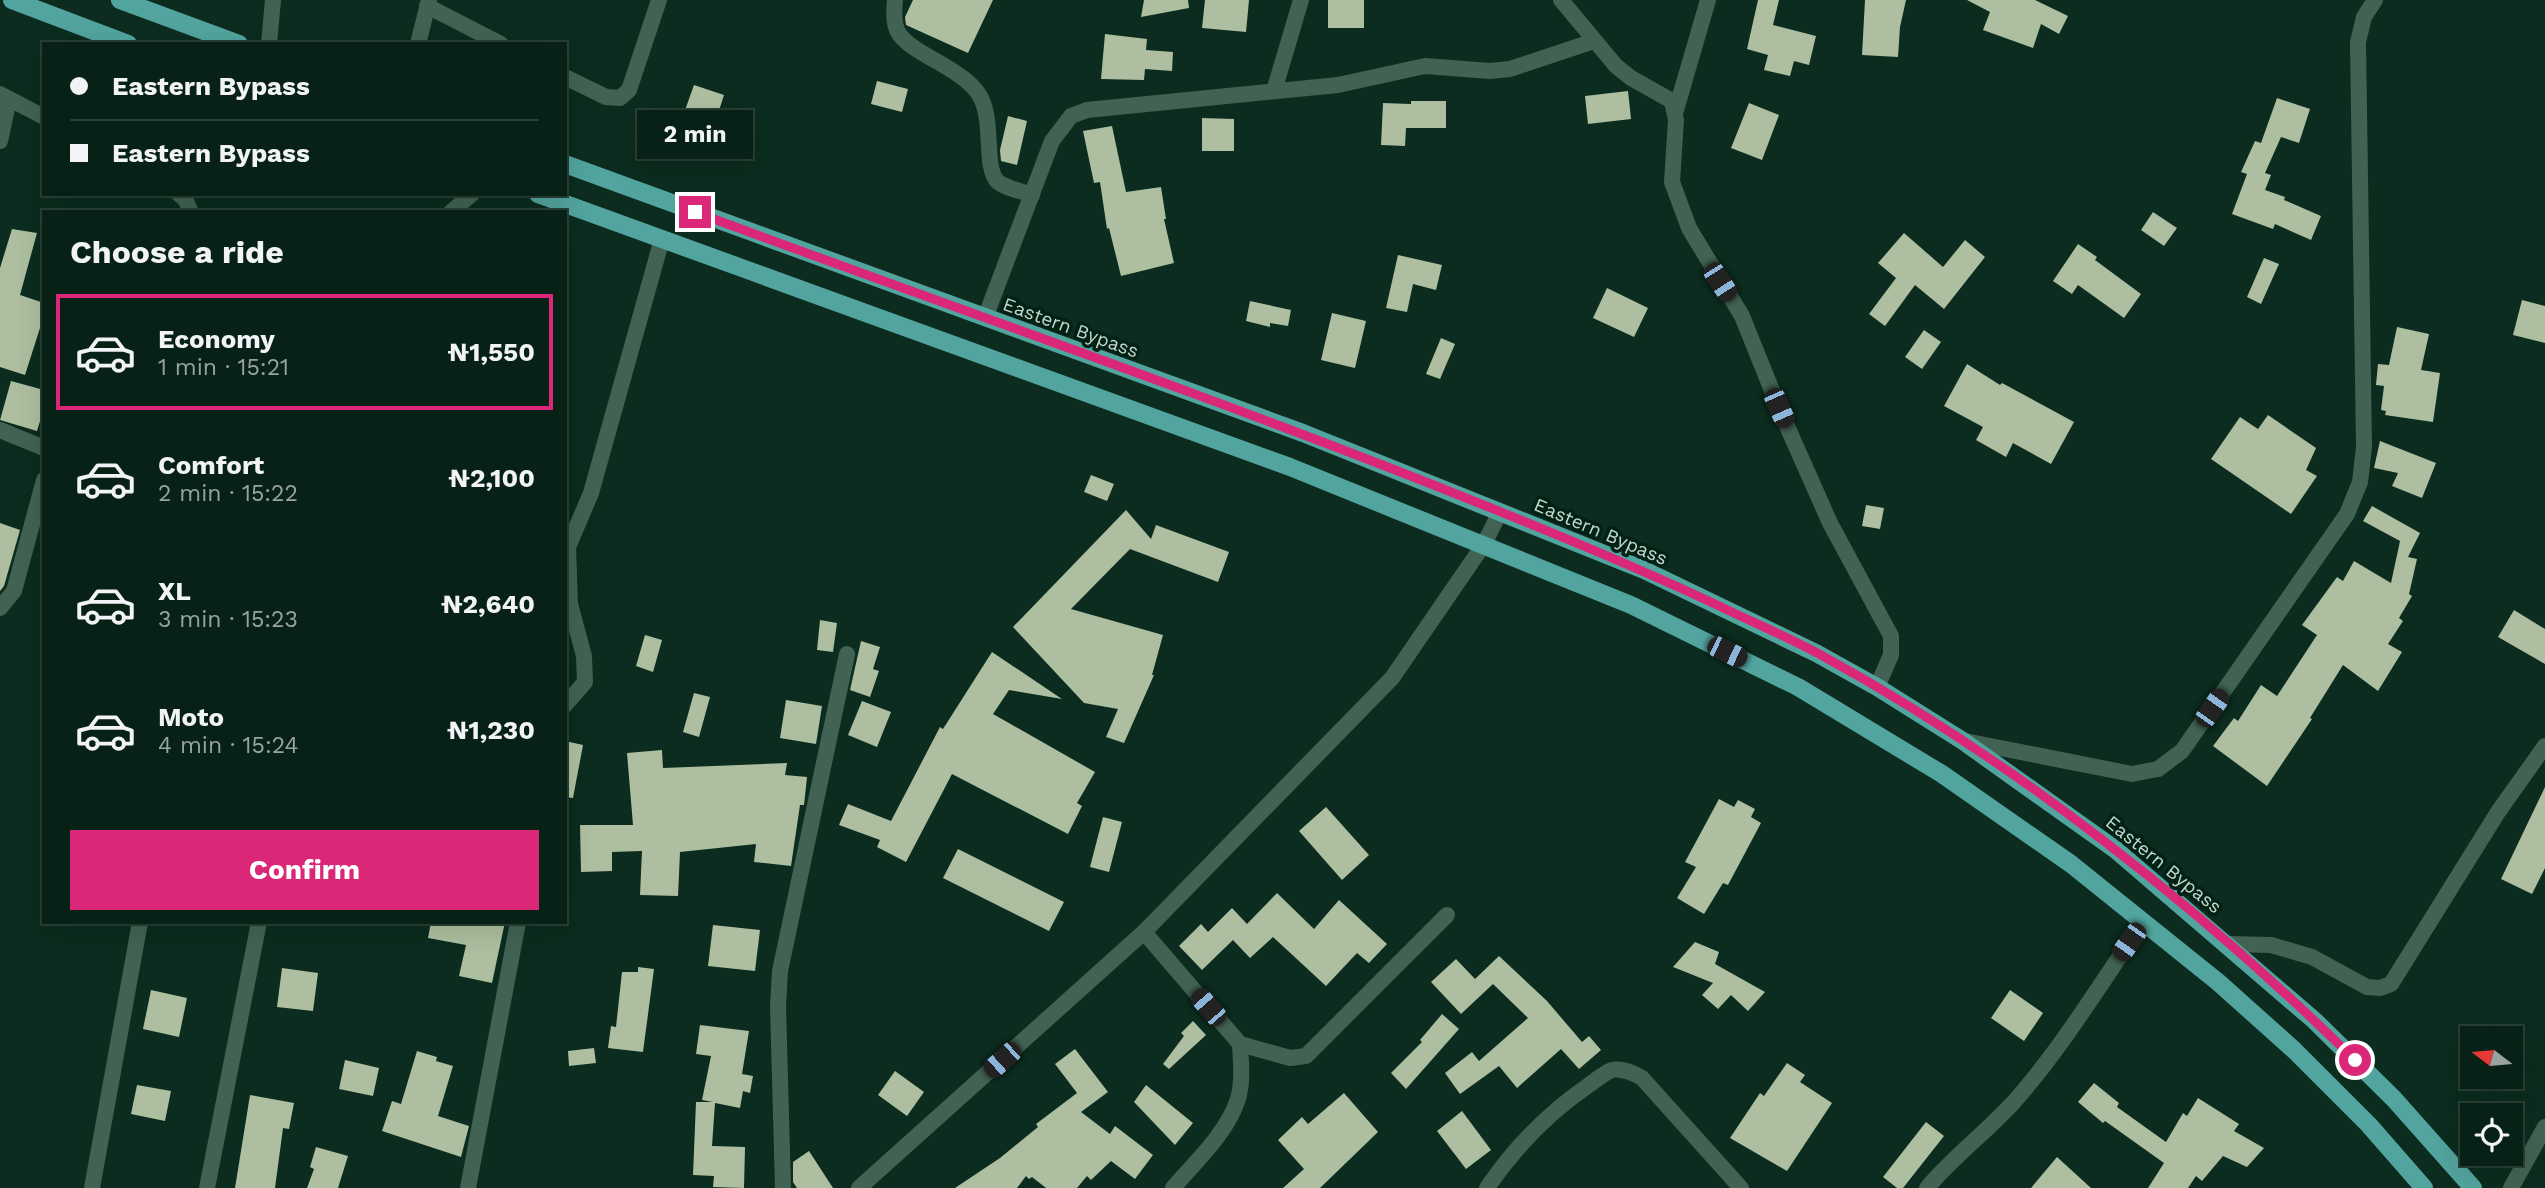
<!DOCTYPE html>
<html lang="en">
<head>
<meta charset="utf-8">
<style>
  body { margin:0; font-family:"Work Sans",sans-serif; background:#162e23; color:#f1f3f6; height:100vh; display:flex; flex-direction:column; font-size:26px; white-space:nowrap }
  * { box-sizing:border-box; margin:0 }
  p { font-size:23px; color:#98a3a1 }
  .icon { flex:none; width:38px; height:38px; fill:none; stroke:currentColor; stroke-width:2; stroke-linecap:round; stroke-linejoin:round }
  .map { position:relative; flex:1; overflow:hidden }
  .panel { position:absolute; left:42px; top:210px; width:525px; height:714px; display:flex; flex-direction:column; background:#082116; border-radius:0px; box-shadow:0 7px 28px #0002,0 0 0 2px #293e35 }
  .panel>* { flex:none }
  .hud { position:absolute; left:42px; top:42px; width:525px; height:154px; border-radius:0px; box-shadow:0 7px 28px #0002,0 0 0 2px #293e35; display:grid; align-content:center; height:154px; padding:0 28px; background:#082116 }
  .needle { width:46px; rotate:286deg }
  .controls { position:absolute; left:2460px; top:1026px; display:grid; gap:14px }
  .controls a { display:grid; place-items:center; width:63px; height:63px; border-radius:0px; background:#082116; box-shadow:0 7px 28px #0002,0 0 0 2px #293e35; font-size:35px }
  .end { position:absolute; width:32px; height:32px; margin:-16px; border:9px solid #db2777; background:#fff; box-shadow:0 0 0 4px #fff }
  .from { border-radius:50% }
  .bubble { position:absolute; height:49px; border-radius:0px; background:#082116; box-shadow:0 7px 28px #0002,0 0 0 2px #293e35; font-size:23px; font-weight:700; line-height:49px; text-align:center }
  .car { position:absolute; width:21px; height:42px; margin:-21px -10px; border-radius:9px; box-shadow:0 0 5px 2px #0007; background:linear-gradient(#222 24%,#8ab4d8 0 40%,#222 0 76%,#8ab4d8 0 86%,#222 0) }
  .hud b { display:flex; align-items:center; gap:24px; height:66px; font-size:26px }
  .hud b+b { border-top:2px solid #293e35 }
  .hud i { width:18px; height:18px; background:#f1f3f6 }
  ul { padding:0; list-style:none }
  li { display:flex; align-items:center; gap:21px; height:116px; margin:0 14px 10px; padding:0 14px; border:4px solid transparent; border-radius:0px }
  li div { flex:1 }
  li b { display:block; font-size:26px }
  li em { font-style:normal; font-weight:700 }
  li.selected { border-color:#db2777 }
  li>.icon { width:63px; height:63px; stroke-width:1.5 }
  h2 { padding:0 28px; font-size:32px; line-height:84px }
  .cta { display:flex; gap:14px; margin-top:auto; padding:14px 28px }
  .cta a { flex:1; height:80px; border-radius:0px; background:#db2777; color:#fff; font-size:28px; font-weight:700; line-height:80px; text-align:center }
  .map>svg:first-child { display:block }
  .building { fill:#adbfa0 }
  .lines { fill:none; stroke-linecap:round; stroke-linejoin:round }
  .minor { stroke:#426353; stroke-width:16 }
  .primary { stroke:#52a49e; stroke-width:18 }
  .route { stroke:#db2777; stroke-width:9 }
  .labels { text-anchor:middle; stroke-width:7; stroke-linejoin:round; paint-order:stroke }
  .street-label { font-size:19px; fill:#c4d6cd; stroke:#012215 }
</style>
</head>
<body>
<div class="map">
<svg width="2545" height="1188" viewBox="0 0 2545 1188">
  <rect width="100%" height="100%" fill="#0b2c1e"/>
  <g class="building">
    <path d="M913,0H993L968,53L906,25L905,17Z"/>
    <path d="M1144,0H1188L1189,8L1141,17Z"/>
    <path d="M1205,0H1249L1246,32L1202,28Z"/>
    <rect x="1328" y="0" width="36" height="28"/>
    <path d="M1758,0H1779L1773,25L1816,36L1809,65L1794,61L1790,76L1764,70L1768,55L1747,49Z"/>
    <path d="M1865,0H1906L1900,27L1898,57L1862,55Z"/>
    <path d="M1967,0H2035L2068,16L2059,34L2041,24L2033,48L1983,30L1990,12Z"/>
    <path d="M1105,34L1147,39L1146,50L1173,52L1172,71L1145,69L1144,80L1101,79Z"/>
    <path d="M877,81L908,89L902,112L871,104Z"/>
    <path d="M694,85L724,95L715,123L684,113Z"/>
    <path d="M1628,91L1631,119L1588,124L1585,96Z"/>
    <path d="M2277,98L2310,109L2299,143L2281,137L2265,173L2271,175L2265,190L2285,197L2284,200L2321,216L2311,240L2275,224L2273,229L2232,214L2247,174L2241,172L2255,141L2261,143Z"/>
    <path d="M1411,101H1446V128H1406L1405,146L1381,145L1383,103L1411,104Z"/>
    <path d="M1749,103L1779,115L1762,160L1731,148Z"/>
    <path d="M1008,116L1027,121L1017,165L1001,161L1000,150Z"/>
    <path d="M1202,118L1234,119V151H1202Z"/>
    <path d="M1112,126L1126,192L1161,187L1166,219H1164L1174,263L1121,276L1109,228L1107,229L1100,182L1094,183L1083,131Z"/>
    <path d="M2153,212L2177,228L2164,246L2141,230Z"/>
    <path d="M12,229L37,233L20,295L44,303V329L40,328L25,375L0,367V268Z"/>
    <path d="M1904,233L1943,267L1965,240L1985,257L1944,309L1915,285L1885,326L1869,314L1896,278L1878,263Z"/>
    <path d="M2078,244L2097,257L2095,260L2141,294L2124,318L2078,285L2072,294L2053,281Z"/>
    <path d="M1398,255L1442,265L1436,290L1413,284L1407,312L1386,308Z"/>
    <path d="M2264,258L2279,264L2261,304L2247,297Z"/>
    <path d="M1607,288L1648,308L1634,337L1593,318Z"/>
    <path d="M2522,300L2545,306V343L2513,335Z"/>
    <path d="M1250,301L1291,310L1288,326L1270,323V327L1246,321Z"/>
    <path d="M1332,313L1366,321L1355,368L1321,360Z"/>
    <path d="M2397,327L2429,334L2421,370L2440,373L2433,422L2385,415L2386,411L2381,410L2384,386L2376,385L2378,364L2389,365Z"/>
    <path d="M1924,330L1941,342L1922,369L1905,357Z"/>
    <path d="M1441,338L1455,344L1440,379L1426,374Z"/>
    <path d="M1967,364L2000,385L2002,383L2074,422L2051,464L2013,443L2006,457L1976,440L1983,427L1944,406Z"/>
    <path d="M11,381L44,390V408L37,431L0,420Z"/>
    <path d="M2268,415L2316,448L2306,470L2317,476L2291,514L2211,459L2240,417L2258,429Z"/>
    <path d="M2380,441L2436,463L2422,498L2392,486L2398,473L2374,468Z"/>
    <path d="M1091,475L1114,484L1107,501L1084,492Z"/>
    <path d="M1866,505L1884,508L1880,529L1862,526Z"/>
    <path d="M2372,506L2420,533L2408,557L2417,559L2409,594L2412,596L2399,618L2403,621L2388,644L2402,652L2378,691L2343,665L2310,718L2312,719L2267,786L2213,746L2234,718L2238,721L2261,685L2277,696L2317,635L2302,625L2337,577L2343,581L2354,561L2391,583L2400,541L2363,521Z"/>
    <path d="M1126,510L1151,539L1156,525L1229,552L1218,582L1130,549L1071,609L1163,635L1152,675H1154L1124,743L1106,737L1118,709L1084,703L1013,627Z"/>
    <path d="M0,523L20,530L4,586L0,591Z"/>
    <path d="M2514,610L2545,629V664L2498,637Z"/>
    <path d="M820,620L837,623L833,652L817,650Z"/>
    <path d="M645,635L662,640L653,672L636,666Z"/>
    <path d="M861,641L880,647L873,669L879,671L870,697L850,690Z"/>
    <path d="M992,652L1062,699L1009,690L993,714L1095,772L1077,803L1082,806L1068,834L952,774L906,862L877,847L880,840L839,825L848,804L891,821L940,727L943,729Z"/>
    <path d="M694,693L710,697L699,737L683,732Z"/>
    <path d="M786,700L822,706L816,744L780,738Z"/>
    <path d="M862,701L891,712L877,747L848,735Z"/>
    <path d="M565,741L583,745L573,798L565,797Z"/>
    <path d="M662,750L663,768L787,763L785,775L807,777L804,805H800L791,866L754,862L756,844L680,852L678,896L640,895L642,851L612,852V871L581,872L580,825H633L627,753Z"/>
    <path d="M2545,787V868L2532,894L2501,879Z"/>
    <path d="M1719,799L1734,807L1738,800L1755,809L1751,817L1761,823L1728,885L1723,883L1704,914L1677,898L1696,867L1685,862Z"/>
    <path d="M1326,807L1369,855L1342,880L1299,831Z"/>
    <path d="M1103,817L1122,822L1109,872L1090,867Z"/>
    <path d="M958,849L1064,902L1049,931L943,878Z"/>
    <path d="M1277,893L1314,929L1339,900L1387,944L1369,963L1357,953L1326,986L1273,937L1250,958L1233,940L1202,970L1179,946L1201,924L1208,932L1232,908L1247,924Z"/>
    <path d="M431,922H505L492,983L459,976L466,945L428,938Z"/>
    <path d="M713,925L760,930L755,971L708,966Z"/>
    <path d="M1695,942L1719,952L1715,964L1765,992L1748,1011L1731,995L1718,1009L1702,995L1713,983L1673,967Z"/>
    <path d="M1499,956L1547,1001L1582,1042L1589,1036L1601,1050L1579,1069L1561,1049L1517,1088L1499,1066L1460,1094L1445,1073L1472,1052L1479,1061L1528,1018L1493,984L1461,1014L1431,982L1456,959L1475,979Z"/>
    <path d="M638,967L654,969L643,1052L608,1048L611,1026L616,1027L622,972H638Z"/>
    <path d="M282,968L318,973L313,1011L277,1007Z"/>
    <path d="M151,990L187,998L179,1037L143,1029Z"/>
    <path d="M2010,990L2043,1013L2024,1041L1991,1018Z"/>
    <path d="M1442,1014L1459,1029L1406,1089L1391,1073L1422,1042L1420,1040Z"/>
    <path d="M1193,1021L1206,1035L1169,1069L1163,1064L1184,1036L1181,1033Z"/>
    <path d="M700,1025L749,1031L742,1074L753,1076L750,1093L743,1091L740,1108L715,1103L712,1146L745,1147L744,1188L713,1187L714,1176L693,1175L696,1102H713L702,1100L711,1056L696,1054Z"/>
    <path d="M594,1048L596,1063L569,1066L568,1051Z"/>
    <path d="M1075,1049L1108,1092L1081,1112L1110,1134L1115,1126L1153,1155L1135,1179L1111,1161L1091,1180L1087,1176L1077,1188H1046L1032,1177L1029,1179L1026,1176L1017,1188H955L1000,1158L1038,1127L1036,1124L1077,1093L1055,1064Z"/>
    <path d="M417,1051L437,1057L436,1061L453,1066L438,1116L469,1126L461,1157L382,1131L392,1101L401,1104Z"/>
    <path d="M345,1060L379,1068L373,1096L339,1089Z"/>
    <path d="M1787,1063L1805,1075L1800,1082L1832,1103L1787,1171L1730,1138L1760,1093L1764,1096Z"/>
    <path d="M895,1071L924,1092L907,1116L878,1095Z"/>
    <path d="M2094,1083L2119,1103L2117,1107L2166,1142L2183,1113L2187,1116L2198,1098L2239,1124L2234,1131L2264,1148L2247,1167L2223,1156L2202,1181L2196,1176L2188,1188H2148L2164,1163L2105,1121L2103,1123L2078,1102Z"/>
    <path d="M137,1085L171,1091L165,1121L131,1114Z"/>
    <path d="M1146,1085L1193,1123L1175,1145L1134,1102Z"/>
    <path d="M1344,1093L1378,1132L1320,1188H1283L1304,1169L1278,1140L1302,1117L1308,1124Z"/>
    <path d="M250,1095L294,1103L289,1129L283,1128L275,1188H235Z"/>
    <path d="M1462,1111L1491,1150L1466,1169L1437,1131Z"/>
    <path d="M1926,1122L1944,1136L1903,1188H1897L1883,1177Z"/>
    <path d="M316,1147L348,1156L338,1188H307L314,1169L310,1167Z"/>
    <path d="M809,1151L833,1188H797L793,1182V1162Z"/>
    <path d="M2057,1157L2091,1188H2031Z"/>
  </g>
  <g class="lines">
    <g class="minor">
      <path d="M895,0C894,10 893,23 898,32C909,53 960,67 978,93C995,117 983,165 997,181C1004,188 1022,191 1032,195"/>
      <path d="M1561,0L1616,66L1631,78L1672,101L1676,120L1672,182L1689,228L1742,316L1779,408L1830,523L1891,636V655L1877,687"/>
      <path d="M427,6L501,44"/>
      <path d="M269,44L273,0"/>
      <path d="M418,44L429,0"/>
      <path d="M565,77L606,97L620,98L629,90L659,0"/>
      <path d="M1274,91L1301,0"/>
      <path d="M0,94L44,117"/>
      <path d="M1676,110L1708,0"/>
      <path d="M0,141L9,99"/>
      <path d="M179,194L185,199L191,212"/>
      <path d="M451,212L472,194"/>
      <path d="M985,318L1052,141L1071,116L1087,110L1338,85L1425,66L1490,71L1510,69L1594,41"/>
      <path d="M0,430L44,448"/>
      <path d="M0,608L14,591L44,480"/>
      <path d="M565,705L585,682L584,656L570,604L568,547L591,493L662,239"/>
      <path d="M1965,741L2132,774L2158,769L2182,751L2347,514L2360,482L2364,447L2358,42L2364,17L2375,0"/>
      <path d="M1144,932L1240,1044"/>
      <path d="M2228,944L2271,945L2312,957L2367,987L2380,988L2391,984L2498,812L2545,746"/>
      <path d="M92,1188L140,922"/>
      <path d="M207,1188L259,922"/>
      <path d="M468,1188L518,922"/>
      <path d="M783,1188L778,1006L780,971L847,654"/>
      <path d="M859,1188L1144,932L1392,678L1484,544L1500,512"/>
      <path d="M1173,1188C1196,1161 1227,1133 1238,1099C1243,1081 1241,1063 1240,1044L1290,1058L1306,1056L1447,915"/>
      <path d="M1487,1188C1515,1147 1548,1113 1589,1085C1596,1080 1604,1073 1612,1070C1623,1068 1633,1073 1642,1078L1741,1188"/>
      <path d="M1927,1188C1952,1158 1984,1134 2011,1105C2060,1051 2101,983 2143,922"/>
      <path d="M2511,1188L2545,1127"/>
    </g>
    <g class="primary">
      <path d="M12,0L128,44"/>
      <path d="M120,0L239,44"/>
      <path d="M565,164L1303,433L1644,570L1816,653L1877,687L1963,741L2116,850L2315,1021L2394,1099L2473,1188"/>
      <path d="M538,194L1290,467L1631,605L1798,687L1942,774L2071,864L2218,982L2294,1050L2369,1125L2424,1188"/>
    </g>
  </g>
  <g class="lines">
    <path class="route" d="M695,212C940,303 1188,388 1431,484C1534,525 1636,566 1736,614C1764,627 1793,640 1821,655C2013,760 2199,906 2355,1060"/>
  </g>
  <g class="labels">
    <g class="street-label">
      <text transform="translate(1071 327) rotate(20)" y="7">Eastern Bypass</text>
      <text transform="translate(1601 531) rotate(23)" y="7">Eastern Bypass</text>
      <text transform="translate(2164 864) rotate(39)" y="7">Eastern Bypass</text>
    </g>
  </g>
</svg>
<div class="controls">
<a><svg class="needle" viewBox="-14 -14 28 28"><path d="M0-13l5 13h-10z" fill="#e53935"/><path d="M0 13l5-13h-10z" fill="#98a3a1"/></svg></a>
<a><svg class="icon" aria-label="locate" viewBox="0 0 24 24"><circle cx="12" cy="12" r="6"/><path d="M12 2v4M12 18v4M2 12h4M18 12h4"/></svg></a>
</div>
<i class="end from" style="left:2355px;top:1060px"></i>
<i class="end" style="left:695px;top:212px"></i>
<div class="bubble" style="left:637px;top:110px;width:116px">2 min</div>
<i class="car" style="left:1720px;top:282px;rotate:147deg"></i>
<i class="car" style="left:1779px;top:408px;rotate:156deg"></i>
<i class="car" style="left:1727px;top:652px;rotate:116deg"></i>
<i class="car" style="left:2212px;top:708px;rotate:35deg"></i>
<i class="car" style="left:2129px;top:942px;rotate:215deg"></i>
<i class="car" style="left:1208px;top:1007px;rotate:319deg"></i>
<i class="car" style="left:1002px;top:1060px;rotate:228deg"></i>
<div class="hud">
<b><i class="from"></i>Eastern Bypass</b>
<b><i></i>Eastern Bypass</b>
</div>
<section class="panel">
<h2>Choose a ride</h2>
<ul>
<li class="selected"><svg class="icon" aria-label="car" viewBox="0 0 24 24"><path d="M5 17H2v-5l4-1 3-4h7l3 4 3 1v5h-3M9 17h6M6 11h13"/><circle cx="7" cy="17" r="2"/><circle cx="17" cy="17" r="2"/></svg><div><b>Economy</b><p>1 min · 15:21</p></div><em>₦1,550</em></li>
<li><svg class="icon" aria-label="car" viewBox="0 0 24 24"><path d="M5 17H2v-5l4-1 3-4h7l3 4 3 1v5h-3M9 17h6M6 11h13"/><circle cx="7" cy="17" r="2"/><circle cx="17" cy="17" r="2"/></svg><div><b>Comfort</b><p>2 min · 15:22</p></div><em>₦2,100</em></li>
<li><svg class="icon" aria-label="car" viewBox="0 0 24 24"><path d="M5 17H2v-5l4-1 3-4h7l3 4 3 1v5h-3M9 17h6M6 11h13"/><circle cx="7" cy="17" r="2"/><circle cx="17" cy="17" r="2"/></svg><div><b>XL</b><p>3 min · 15:23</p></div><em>₦2,640</em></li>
<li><svg class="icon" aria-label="car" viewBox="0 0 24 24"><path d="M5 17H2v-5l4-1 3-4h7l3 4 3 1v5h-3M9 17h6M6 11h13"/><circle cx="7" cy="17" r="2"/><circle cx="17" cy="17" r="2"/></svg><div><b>Moto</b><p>4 min · 15:24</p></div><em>₦1,230</em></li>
</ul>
<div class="cta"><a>Confirm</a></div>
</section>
</div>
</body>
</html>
